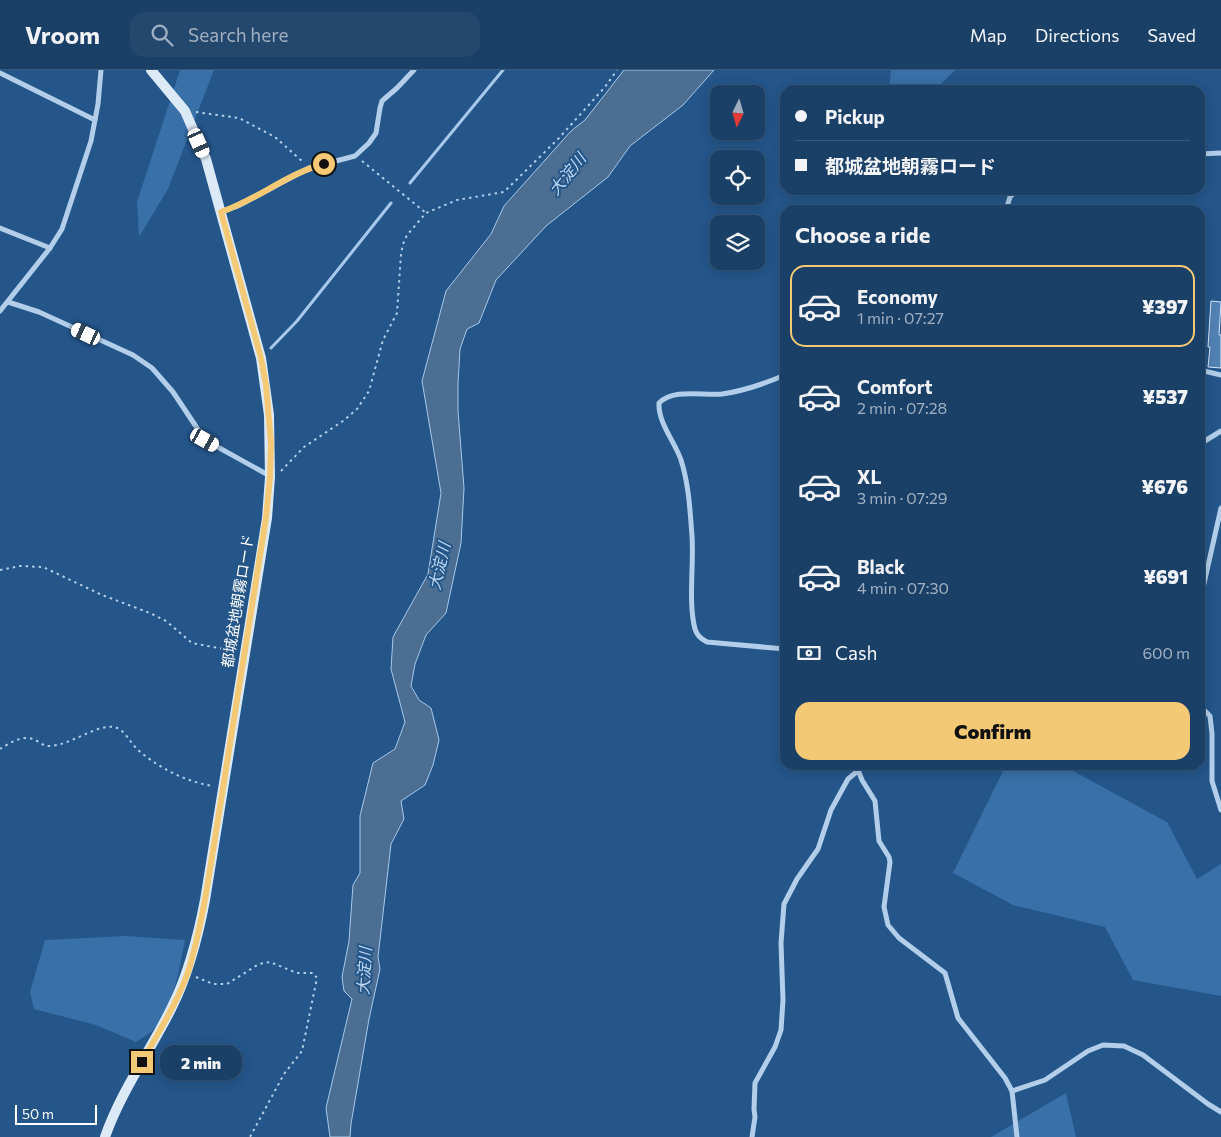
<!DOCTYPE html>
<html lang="en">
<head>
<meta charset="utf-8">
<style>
  body { margin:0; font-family:Commissioner,"Noto Sans JP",sans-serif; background:#24476e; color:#f1f3f6; height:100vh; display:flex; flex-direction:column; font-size:19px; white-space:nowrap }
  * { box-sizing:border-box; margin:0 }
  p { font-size:16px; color:#a0afc0 }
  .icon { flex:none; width:28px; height:28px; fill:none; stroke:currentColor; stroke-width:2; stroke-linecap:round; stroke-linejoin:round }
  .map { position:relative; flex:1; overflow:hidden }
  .panel { position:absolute; left:780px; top:135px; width:425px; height:565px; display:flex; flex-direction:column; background:#1b4068; border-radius:15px; box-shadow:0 2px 12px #0003,0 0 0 1px #39597c }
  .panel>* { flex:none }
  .hud { position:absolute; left:780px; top:15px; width:425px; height:110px; border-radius:15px; box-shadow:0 2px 12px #0003,0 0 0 1px #39597c; display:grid; align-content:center; height:110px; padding:0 15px; background:#1b4068 }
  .needle { width:32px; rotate:185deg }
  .fabs { position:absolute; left:710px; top:15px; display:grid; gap:10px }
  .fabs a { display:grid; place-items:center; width:55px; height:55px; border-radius:10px; background:#1b4068; box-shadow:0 2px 12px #0003,0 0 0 1px #39597c; font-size:25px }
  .scale { position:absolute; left:15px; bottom:12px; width:82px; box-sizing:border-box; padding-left:5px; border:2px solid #fff; border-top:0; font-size:14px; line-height:18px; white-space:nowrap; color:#fff; -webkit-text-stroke:4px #24568a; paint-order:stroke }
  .end { position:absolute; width:22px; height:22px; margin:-11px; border:6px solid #f4c975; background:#111; box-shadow:0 0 0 2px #111 }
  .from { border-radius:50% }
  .bubble { position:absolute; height:35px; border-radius:15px; background:#1b4068; box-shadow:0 2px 12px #0003,0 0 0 1px #39597c; font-size:16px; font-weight:800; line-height:35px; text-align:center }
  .car { position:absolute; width:15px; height:30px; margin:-15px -8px; border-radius:6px; box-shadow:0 0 4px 1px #0007; background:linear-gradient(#fff 24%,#345 0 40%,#fff 0 76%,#345 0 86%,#fff 0) }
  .hud b { display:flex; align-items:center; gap:18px; height:48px; font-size:19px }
  .hud b+b { border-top:1px solid #39597c }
  .hud i { width:12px; height:12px; background:#f1f3f6 }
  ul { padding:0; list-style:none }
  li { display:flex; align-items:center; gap:15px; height:82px; margin:0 10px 8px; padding:0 5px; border:2px solid transparent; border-radius:15px }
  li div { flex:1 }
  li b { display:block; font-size:19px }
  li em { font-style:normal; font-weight:800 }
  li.selected { border-color:#f4c975 }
  li>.icon { width:45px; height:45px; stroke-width:1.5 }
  h2 { padding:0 15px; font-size:22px; line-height:60px }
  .pay { display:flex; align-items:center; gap:12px; height:55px; padding:0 15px; font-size:19px }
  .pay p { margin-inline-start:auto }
  .button { display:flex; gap:10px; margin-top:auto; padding:10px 15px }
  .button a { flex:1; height:58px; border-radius:15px; background:#f4c975; color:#111; font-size:20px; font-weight:800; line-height:58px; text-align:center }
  header { display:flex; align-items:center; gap:30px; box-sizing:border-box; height:70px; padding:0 25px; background:#1b4068; border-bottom:1px solid #39597c }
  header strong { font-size:24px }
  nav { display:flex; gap:28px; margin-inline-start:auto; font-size:18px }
  .search { width:350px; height:45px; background:#24476e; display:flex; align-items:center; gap:12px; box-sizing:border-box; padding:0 18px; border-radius:15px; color:#a0afc0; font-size:19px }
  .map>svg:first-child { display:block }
  .green { fill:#3970a7 }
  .water { fill:#4b6e92; stroke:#a6c9eb }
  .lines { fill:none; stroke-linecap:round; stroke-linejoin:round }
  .stream { stroke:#a6c9eb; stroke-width:3 }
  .building { fill:#5181b3; stroke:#d6e7f8 }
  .path { stroke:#b2ceea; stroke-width:2; stroke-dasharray:2.5 4; stroke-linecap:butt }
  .street { stroke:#b2ceea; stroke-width:5 }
  .secondary { stroke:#dceaf8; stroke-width:10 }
  .route { stroke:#f4c975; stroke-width:6 }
  .labels { text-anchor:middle; stroke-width:4; stroke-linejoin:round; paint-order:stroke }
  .street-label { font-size:15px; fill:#fff; stroke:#24568a }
  .water-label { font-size:16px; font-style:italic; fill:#bdd8f1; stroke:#24568a }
</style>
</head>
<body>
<header>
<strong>Vroom</strong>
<div class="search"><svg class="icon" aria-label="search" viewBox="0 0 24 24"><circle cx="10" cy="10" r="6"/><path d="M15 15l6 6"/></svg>Search here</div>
<nav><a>Map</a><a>Directions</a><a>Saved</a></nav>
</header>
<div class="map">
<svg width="1221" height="1067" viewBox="0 0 1221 1067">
  <rect width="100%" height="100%" fill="#24568a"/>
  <g class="green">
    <path d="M180,0H214L168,119L139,167L137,132Z"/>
    <path d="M891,0H955L935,20H889Z"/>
    <path d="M1006,695H1062L1167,752L1197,809L1221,794V926L1133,910L1105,857L1013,835L953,803Z"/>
    <path d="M126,866L185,870C179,901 174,936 152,961C148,965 142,968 136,972L96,955L34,939L30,922L45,870Z"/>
    <path d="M1066,1023L1076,1067H991Z"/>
  </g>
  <path class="water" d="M624,0H714L683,35L630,76L608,107L546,156L496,210L479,253L467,259L460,279L458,313V341L464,418L461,473L446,543L426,565L415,594L411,616L419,630L431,638L439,670L433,695L425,715L401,731L404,749L391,774L378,887L380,899L369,949L351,1054L350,1067H330L326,1038L352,929L344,921L342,907L349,871L353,815L360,803V746L373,693L395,679L405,652L391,599L393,567L428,504L441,423L422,311L446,221L491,164L504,136L571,61L585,50Z"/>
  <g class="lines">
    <g class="stream">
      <path d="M410,113L503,0"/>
      <path d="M271,278L297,251L391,133"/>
    </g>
  </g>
  <path class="building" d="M1211,231L1221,232L1219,265H1221V298L1208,297L1210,277H1208Z"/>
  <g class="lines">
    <g class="path">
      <path d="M196,42L239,48L275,67L304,93"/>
      <path d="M362,91L426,143"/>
      <path d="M281,401L304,377L343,351L357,339L369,321L383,270L397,243L401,184L403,174L407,165L426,143L457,130L504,122L559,68L605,17L617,0"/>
      <path d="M0,500L20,496L43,497L102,525L150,543L166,551L192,573L234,581"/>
      <path d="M0,679C9,673 24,664 35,670C40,672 43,676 49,676C69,676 97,654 114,657C125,659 130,673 138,680C159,698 186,712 213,716"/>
      <path d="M196,907L213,914H227L259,894L270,892L297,903H313L317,908L302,981L284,1004L250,1067"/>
    </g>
    <g class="street">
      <path d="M0,3L95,50"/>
      <path d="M1200,84L1221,83"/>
      <path d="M1006,140L1010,127L1017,120"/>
      <path d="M221,142L238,136L309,98L355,86L369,73L376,63L380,38L382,31L397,18L414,0"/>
      <path d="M0,158L50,178"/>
      <path d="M8,232L39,242L133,285L152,298L173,322L205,370L270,406"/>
      <path d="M0,241L50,178L62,159L91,71L98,34L101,0"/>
      <path d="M1200,300L1221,305"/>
      <path d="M785,305C764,314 744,321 722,324C703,326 674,318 659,333C658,353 675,372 681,390C689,415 690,441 692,466C694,494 688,533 695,559C697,566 701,569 707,572L785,579"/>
      <path d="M1200,374L1221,361"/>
      <path d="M1200,547L1203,518L1221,438"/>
      <path d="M1200,636L1210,646L1212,664V711L1221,740"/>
      <path d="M856,695L862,710L875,731L879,771L889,787L890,792L884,837L888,855L899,868L945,903L958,948L1005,1008L1012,1021L1017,1067"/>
      <path d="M1012,1021L1045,1010L1088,981L1103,975L1124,976L1143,985L1208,1034L1221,1042"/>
      <path d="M752,1067L755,1047L754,1039L755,1013L775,977L781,960L783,930L781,873L784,834L797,809L818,779L831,740L848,709L865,695"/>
    </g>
    <path class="secondary" d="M105,1067C121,1021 151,980 172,937C189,903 198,867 205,830L267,448L270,407L269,345L261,288L206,89L185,41L151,0"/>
  </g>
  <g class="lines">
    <path class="route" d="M142,992C158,963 177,933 188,902C197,873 203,842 208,812L266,448L270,407L271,373L266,315L261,288L221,142C257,130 288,103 324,94"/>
  </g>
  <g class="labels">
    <g class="street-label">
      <text transform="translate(238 531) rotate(-81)" y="5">都城盆地朝霧ロード</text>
    </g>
    <g class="water-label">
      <text transform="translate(567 104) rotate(-51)" y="6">大淀川</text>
      <text transform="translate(439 496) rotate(-77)" y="6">大淀川</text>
      <text transform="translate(364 901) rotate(-87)" y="6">大淀川</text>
    </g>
  </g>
</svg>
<div class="fabs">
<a><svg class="needle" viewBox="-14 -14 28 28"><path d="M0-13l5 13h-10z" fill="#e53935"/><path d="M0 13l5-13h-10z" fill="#a0afc0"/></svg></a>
<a><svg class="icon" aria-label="locate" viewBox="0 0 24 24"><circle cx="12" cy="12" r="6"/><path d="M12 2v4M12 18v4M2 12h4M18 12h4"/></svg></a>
<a><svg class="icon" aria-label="layers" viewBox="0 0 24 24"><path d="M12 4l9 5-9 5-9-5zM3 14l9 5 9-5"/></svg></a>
</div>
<div class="scale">50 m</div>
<i class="end from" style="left:324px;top:94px"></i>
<i class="end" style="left:142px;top:992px"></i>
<div class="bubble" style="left:160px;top:975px;width:82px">2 min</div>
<i class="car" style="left:199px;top:73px;rotate:156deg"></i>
<i class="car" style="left:86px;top:264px;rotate:295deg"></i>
<i class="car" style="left:205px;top:370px;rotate:119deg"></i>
<div class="hud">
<b><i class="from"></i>Pickup</b>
<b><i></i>都城盆地朝霧ロード</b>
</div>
<section class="panel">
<h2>Choose a ride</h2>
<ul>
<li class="selected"><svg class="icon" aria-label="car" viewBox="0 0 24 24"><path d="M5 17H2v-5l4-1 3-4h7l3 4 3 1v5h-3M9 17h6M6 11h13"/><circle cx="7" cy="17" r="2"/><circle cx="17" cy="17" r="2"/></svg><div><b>Economy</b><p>1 min · 07:27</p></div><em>¥397</em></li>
<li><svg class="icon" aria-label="car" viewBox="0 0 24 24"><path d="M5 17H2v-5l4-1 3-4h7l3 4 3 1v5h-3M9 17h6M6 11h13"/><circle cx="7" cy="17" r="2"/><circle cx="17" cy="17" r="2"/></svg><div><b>Comfort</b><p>2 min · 07:28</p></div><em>¥537</em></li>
<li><svg class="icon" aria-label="car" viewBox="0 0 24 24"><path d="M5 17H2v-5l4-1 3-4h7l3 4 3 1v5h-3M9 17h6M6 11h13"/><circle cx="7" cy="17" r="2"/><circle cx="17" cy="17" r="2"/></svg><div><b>XL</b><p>3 min · 07:29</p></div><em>¥676</em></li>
<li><svg class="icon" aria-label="car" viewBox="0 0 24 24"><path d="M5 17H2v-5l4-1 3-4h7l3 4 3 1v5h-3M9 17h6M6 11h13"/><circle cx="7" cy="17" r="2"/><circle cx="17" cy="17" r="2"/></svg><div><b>Black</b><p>4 min · 07:30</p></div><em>¥691</em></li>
</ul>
<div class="pay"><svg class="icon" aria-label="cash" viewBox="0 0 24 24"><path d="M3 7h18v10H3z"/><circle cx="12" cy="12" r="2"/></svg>Cash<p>600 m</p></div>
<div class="button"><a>Confirm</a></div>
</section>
</div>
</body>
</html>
